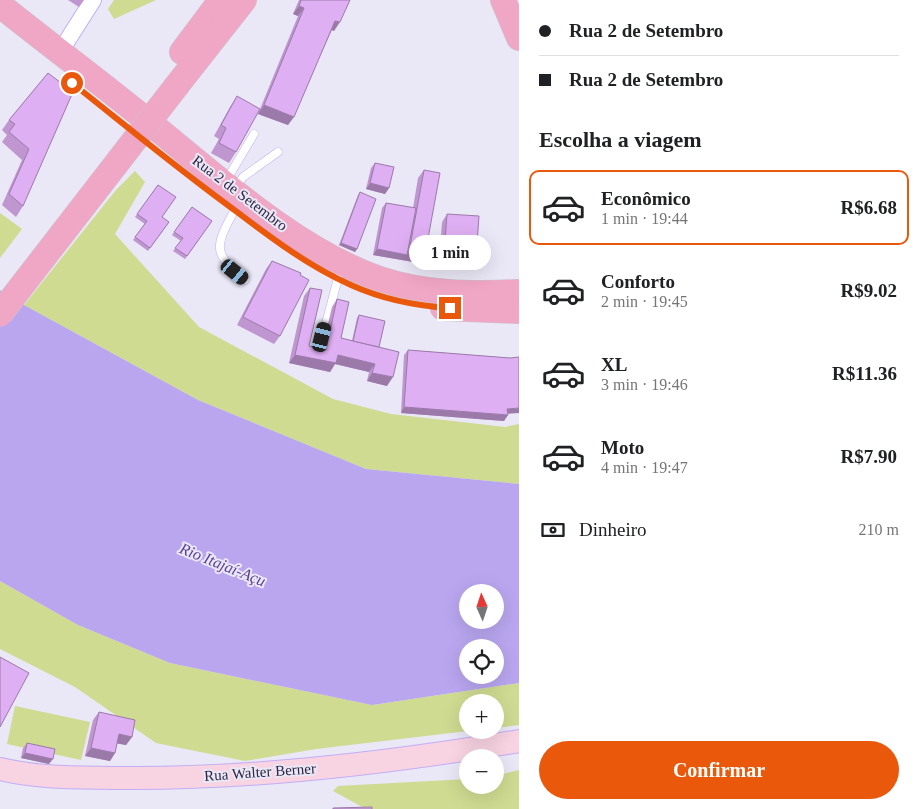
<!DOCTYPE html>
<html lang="pt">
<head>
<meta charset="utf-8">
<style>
  body { margin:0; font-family:Georgia,serif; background:#f2f2f2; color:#202124; height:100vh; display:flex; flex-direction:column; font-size:19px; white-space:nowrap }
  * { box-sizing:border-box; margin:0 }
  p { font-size:16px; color:#757577 }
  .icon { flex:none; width:28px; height:28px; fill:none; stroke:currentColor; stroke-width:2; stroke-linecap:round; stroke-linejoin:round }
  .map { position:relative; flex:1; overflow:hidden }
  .sheet { display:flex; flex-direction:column; background:#fff; width:400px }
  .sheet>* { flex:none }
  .top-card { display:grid; align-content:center; height:110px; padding:0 20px; background:#fff }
  .needle { width:32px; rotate:357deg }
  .tools { position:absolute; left:459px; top:584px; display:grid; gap:10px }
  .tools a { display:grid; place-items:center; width:45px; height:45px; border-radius:50%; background:#fff; box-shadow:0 5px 20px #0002; font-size:25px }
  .end { position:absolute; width:22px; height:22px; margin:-11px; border:6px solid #ea580c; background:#fff; box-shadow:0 0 0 2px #fff }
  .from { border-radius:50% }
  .bubble { position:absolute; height:35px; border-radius:18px; background:#fff; box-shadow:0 5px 20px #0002; font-size:16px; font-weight:800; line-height:35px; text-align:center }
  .car { position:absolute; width:15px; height:30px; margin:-15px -8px; border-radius:6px; box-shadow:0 0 4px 1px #0007; background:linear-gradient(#222 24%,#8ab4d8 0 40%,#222 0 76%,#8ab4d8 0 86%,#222 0) }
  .top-card b { display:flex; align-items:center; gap:18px; height:48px; font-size:19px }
  .top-card b+b { border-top:1px solid #e0e0e0 }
  .top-card i { width:12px; height:12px; background:#202124 }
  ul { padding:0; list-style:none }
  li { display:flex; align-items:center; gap:15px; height:75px; margin:0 10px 8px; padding:0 10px; border:2px solid transparent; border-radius:10px }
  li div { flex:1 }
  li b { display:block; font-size:19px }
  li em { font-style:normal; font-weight:800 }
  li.selected { border-color:#ea580c }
  li>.icon { width:45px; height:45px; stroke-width:1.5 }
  h2 { padding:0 20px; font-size:22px; line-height:60px }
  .pay { display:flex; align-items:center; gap:12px; height:55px; padding:0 20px; font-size:19px }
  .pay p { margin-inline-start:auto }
  .cta { display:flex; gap:10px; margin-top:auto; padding:10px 20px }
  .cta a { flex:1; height:58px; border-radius:30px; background:#ea580c; color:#fff; font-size:20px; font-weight:800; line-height:58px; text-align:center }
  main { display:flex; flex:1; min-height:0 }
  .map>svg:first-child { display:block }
  .green { fill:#cfdb91 }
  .water { fill:#b9a6ef; fill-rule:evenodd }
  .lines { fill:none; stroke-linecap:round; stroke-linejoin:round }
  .lane-casing { stroke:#c0aef6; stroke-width:9 }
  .street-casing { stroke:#c0aef6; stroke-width:18 }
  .secondary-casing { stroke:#c0aef6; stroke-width:24 }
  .primary-casing { stroke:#c9c7ce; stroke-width:26 }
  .lane { stroke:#fff; stroke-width:8 }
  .street { stroke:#fff; stroke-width:16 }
  .secondary { stroke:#f8d3e2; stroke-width:22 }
  .primary { stroke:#f0a6c5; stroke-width:25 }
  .primary-bridge-casing { stroke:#c9c7ce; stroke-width:26; stroke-linecap:butt }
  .primary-bridge { stroke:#f0a6c5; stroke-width:25 }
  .wall { fill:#bf96d0 }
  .shaded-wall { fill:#9b7aa9 }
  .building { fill:#deaff2; stroke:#9b7aa9 }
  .route { stroke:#ea580c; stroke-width:6 }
  .labels { text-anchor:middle; stroke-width:4; stroke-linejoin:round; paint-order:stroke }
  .street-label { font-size:15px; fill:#2f2744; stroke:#eae7f6 }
  .water-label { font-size:16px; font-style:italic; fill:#5a3e93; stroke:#eae7f6 }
</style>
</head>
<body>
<main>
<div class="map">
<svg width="519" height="809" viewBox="0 0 519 809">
  <rect width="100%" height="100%" fill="#eae7f6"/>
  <g class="green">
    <path d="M114,0H156L114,19L108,9Z"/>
    <path d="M135,171L145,182L115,234L199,327L333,399L391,414L505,427L519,424V484L366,469L198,400L24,305L116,190Z"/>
    <path d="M0,213L22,229L0,258Z"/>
    <path d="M0,581L78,625L170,663L372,705L519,683V725L495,728V702H468V730H476L316,749L245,761L156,743L75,687L0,649Z"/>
    <path d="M15,706L90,722L81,760L7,744Z"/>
    <path d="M519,770V809H366L333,791L338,786L467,779L468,785H495V776Z"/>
  </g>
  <path class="water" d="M0,290L24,305L198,400L366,469L519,484V683L372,705L170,663L78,625L0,581ZM468,592H495V620H468ZM468,648H495V675H468Z"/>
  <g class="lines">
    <g class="lane-casing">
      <g id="lane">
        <path d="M226,181L254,134"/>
        <path d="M235,188L243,177L278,152"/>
        <path d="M234,211C215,247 212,253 245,280"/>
        <path d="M318,354L338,278"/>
      </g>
    </g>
    <g class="street-casing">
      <path id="street" d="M60,52L93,0"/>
    </g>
    <g class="secondary-casing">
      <path id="secondary" d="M0,769C41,779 82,777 124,778C256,779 389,763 519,741"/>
    </g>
    <g class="primary-casing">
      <g id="primary">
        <path d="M503,0L519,38"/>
        <path d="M0,5C51,46 104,85 155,127C220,180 300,252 380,279C425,294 472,294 519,292"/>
        <path d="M182,52L221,0"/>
        <path d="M178,84L244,0"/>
        <path d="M443,308L519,311"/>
      </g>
    </g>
    <use href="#lane" class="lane"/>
    <use href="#street" class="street"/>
    <use href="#secondary" class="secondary"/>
    <use href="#primary" class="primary"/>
    <g class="primary-bridge-casing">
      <path id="primary-bridge" d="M0,314L178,84"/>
    </g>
    <use href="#primary-bridge" class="primary-bridge"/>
  </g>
  <g class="wall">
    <path d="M68,0H84L79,7Z"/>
    <path d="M299,0H350L334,31L332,30L288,125L258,114L298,16L293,14Z"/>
    <path d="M48,73L23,206L16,217L2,205L22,160L2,142L7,135L2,130L9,120Z"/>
    <path d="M237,96L236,152L229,163L211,153L219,139L214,136L230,107Z"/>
    <path d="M375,163L389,188L385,194L366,189L371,168Z"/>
    <path d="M424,170L419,263L373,255L382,208L386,203L413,208L418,178Z"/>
    <path d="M158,185L162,217L169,222L148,251L133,240L145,224L135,217Z"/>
    <path d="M360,192L357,249L355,252L339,245L358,195Z"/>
    <path d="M192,207L212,221L185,259L173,251L181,241L172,235Z"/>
    <path d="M447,214L470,266L439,264L442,222Z"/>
    <path d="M272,261L280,336L274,344L237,325L266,269Z"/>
    <path d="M310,288L309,346L322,349L332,307L337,299L341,338L352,341L357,318L359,315L379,347L387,386L367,381L369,372L335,364L330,372L289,363L304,296Z"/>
    <path d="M408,350L510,358L508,414L504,421L401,413L404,355Z"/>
    <path d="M99,712L132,737L126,745L117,743L115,753L110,761L85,756L93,720Z"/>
    <path d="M27,743L49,764L21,758L23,748Z"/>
  </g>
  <g class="shaded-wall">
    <path d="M299,6L304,8L298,16L293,14Z"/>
    <path d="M335,21L340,22L334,31L330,29Z"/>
    <path d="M264,105L294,117L288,125L258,114Z"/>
    <path d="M370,183L389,188L385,194L366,189Z"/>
    <path d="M341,243L357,249L355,252L339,245Z"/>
    <path d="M377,249L407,255L409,252L425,255L419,263L373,255Z"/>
    <path d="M444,256L476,258L470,266L439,264Z"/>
    <path d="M295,355H338L375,364L369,372L335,364L330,372L289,363Z"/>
    <path d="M372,373L393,377L387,386L367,381Z"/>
    <path d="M404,407L508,415L504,421L401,413Z"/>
    <path d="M519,408V413L504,414L507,409Z"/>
    <path d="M119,734L132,737L126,745L114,743Z"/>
    <path d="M91,748L115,753L110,761L85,756Z"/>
    <path d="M25,753L53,759L49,764L21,758Z"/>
  </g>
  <g class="building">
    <path d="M301,0H350L340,22L335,21L294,117L264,105L304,8L299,6Z"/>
    <path d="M48,73L73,92L23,206L9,194L29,149L9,132L15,124L9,120Z"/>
    <path d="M237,96L260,109L236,152L219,143L226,128L221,125Z"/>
    <path d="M375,163L394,167L389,188L370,183Z"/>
    <path d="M424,170L440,173L425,255L409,252Z"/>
    <path d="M158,185L176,197L162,217L169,222L150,248L135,237L147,221L137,214Z"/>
    <path d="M360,192L376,199L357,249L341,243Z"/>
    <path d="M386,203L416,208L407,255L377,249Z"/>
    <path d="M192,207L212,221L187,256L175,248L183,238L174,232Z"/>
    <path d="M447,214L479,216L476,258L444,256Z"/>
    <path d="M272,261L301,273L300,275L309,280L280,336L243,317Z"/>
    <path d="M310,288L322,290L309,346L326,350L337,299L349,302L341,338L399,352L393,377L372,373L375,364L338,355L336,363L295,355Z"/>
    <path d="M359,315L385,321L379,347L353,341Z"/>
    <path d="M408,350L510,358L519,357V408L507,409L508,415L404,407Z"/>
    <path d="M0,657L29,673L0,727Z"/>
    <path d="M99,712L135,720L132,737L119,734L115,753L91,748Z"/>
    <path d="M27,743L55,749L53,759L25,753Z"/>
    <path d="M372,807V809H333V808Z"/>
  </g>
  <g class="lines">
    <path class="route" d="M72,83C125,125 178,169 233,209C270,237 308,266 351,285C382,299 417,306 450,308"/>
  </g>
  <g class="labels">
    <g class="street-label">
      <text transform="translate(240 193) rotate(37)" y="5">Rua 2 de Setembro</text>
      <text transform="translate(260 772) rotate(-4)" y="5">Rua Walter Berner</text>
    </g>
    <g class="water-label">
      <text transform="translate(223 564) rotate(22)" y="6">Rio Itajaí-Açu</text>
    </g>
  </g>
</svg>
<div class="tools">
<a><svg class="needle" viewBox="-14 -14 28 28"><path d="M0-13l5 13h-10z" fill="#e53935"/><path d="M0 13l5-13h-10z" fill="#757577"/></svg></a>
<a><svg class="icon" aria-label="locate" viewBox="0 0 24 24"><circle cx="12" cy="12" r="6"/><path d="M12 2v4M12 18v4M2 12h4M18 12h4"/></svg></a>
<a>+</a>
<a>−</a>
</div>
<i class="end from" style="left:72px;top:83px"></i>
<i class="end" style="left:450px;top:308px"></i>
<div class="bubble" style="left:409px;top:235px;width:82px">1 min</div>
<i class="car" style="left:235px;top:272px;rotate:129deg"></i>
<i class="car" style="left:322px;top:337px;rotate:14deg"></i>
</div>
<section class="sheet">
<div class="top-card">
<b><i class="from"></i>Rua 2 de Setembro</b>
<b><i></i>Rua 2 de Setembro</b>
</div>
<h2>Escolha a viagem</h2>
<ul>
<li class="selected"><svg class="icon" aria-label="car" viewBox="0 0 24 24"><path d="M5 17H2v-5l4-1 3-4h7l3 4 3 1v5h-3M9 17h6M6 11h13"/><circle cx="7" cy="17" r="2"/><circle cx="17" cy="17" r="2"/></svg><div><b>Econômico</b><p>1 min · 19:44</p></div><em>R$6.68</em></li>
<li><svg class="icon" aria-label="car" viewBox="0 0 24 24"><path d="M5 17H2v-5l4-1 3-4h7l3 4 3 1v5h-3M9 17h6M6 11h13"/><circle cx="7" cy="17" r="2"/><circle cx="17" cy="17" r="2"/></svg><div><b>Conforto</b><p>2 min · 19:45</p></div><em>R$9.02</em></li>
<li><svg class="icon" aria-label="car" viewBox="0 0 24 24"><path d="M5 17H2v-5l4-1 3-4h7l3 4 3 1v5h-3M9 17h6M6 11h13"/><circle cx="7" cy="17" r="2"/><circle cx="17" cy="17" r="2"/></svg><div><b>XL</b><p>3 min · 19:46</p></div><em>R$11.36</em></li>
<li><svg class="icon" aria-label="car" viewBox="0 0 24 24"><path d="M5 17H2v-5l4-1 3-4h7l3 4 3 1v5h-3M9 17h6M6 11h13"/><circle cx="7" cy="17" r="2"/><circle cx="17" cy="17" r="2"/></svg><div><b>Moto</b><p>4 min · 19:47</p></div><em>R$7.90</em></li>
</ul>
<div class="pay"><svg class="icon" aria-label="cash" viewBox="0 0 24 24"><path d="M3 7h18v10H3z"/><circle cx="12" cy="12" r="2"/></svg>Dinheiro<p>210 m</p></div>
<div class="cta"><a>Confirmar</a></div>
</section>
</main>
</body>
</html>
